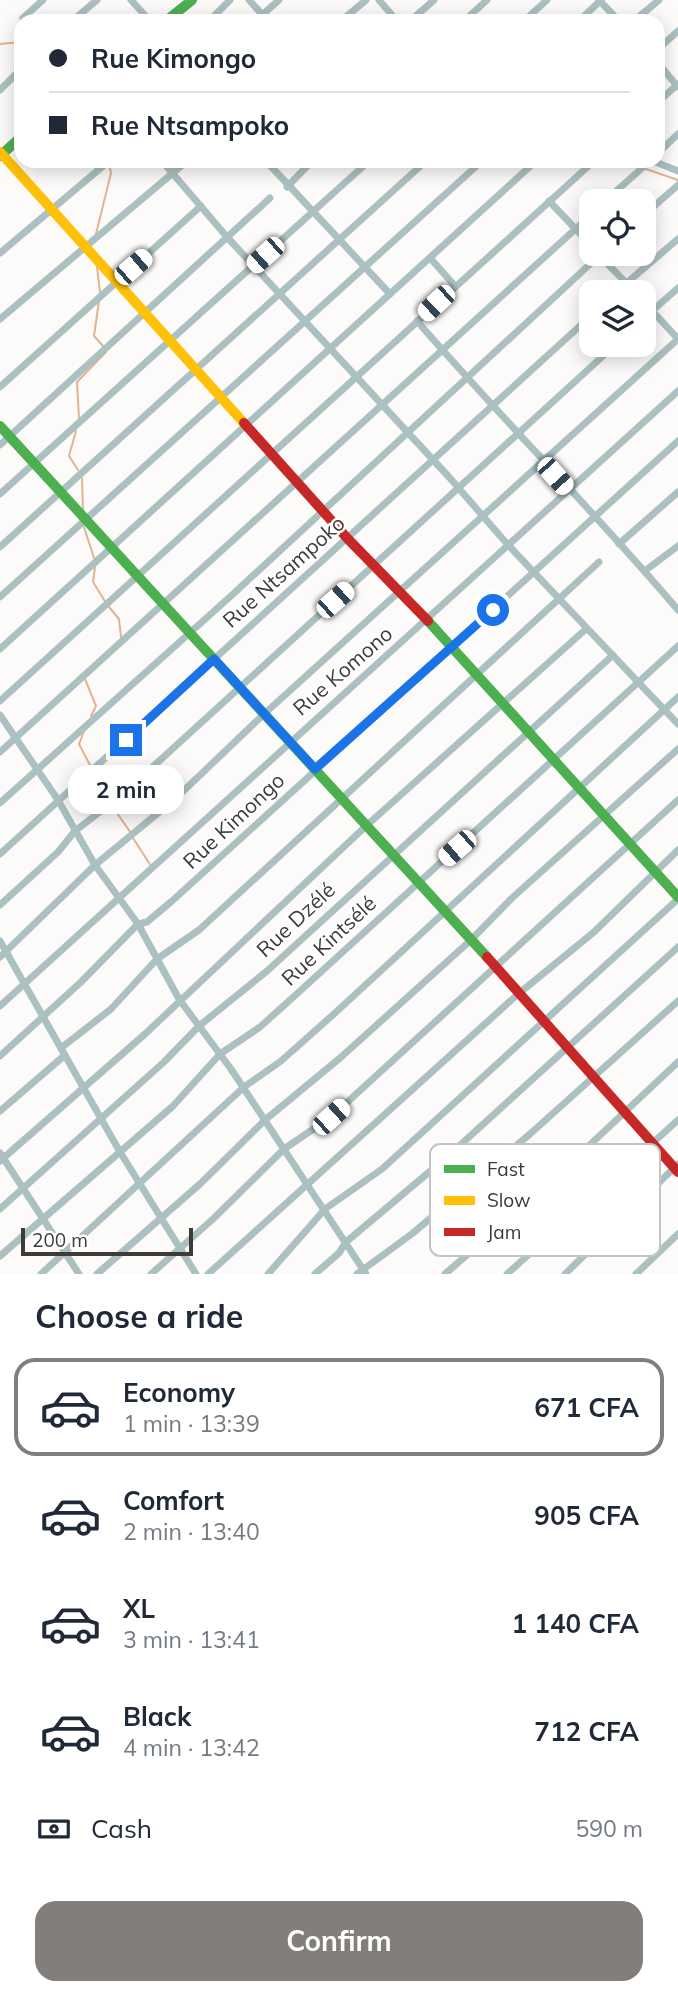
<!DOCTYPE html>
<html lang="en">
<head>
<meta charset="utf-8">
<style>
  body { margin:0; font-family:Mulish,sans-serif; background:#f6f6f7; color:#1f2937; height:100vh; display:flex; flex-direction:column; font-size:26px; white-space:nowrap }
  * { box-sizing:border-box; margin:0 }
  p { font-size:23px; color:#747a83 }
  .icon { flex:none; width:38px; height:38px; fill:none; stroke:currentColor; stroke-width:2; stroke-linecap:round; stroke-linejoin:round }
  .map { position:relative; height:1274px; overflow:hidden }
  .panel { display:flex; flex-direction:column; background:#fff; flex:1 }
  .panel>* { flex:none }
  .hud { position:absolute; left:14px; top:14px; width:651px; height:154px; border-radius:21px; box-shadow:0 4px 18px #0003; display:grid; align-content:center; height:154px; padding:0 35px; background:#fff }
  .fabs { position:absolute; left:579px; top:189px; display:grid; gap:14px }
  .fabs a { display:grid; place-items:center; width:77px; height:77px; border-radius:14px; background:#fff; box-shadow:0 4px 18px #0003; font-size:35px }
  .scale { position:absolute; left:21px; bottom:18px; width:172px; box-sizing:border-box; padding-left:7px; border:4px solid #3e3a37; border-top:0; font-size:19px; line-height:24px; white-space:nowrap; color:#3e3a37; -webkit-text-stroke:5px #fff; paint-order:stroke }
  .end { position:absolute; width:32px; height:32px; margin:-16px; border:9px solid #1a73e8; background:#fff; box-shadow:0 0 0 4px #fff }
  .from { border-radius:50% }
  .bubble { position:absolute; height:49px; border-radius:21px; background:#fff; box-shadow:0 4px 18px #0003; font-size:23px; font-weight:700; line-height:49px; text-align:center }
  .car { position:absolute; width:21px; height:42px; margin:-21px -10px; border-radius:9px; box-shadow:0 0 5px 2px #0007; background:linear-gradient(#fff 24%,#345 0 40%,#fff 0 76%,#345 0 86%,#fff 0) }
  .hud b { display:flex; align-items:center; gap:24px; height:66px; font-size:26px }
  .hud b+b { border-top:2px solid #e0e1e3 }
  .hud i { width:18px; height:18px; background:#1f2937 }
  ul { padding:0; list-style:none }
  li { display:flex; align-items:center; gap:21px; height:98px; margin:0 14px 10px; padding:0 21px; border:4px solid transparent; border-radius:21px }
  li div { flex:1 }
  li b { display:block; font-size:26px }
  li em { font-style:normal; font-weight:700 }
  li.current { border-color:#817e7b }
  li>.icon { width:63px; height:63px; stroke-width:1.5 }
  h2 { padding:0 35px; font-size:32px; line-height:84px }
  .pay { display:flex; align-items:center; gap:18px; height:77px; padding:0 35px; font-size:26px }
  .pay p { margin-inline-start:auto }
  .button { display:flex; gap:14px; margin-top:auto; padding:14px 35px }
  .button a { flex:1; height:80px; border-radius:21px; background:#817e7b; color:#fff; font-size:28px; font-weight:700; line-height:80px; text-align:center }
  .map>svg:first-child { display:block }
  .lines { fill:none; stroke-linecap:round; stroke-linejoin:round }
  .stream { stroke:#e4b28f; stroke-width:2 }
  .street { stroke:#abc0c1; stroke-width:7 }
  .fast { stroke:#4caf50; stroke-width:10 }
  .slow { stroke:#ffc107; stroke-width:10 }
  .jam { stroke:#c62828; stroke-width:10 }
  .route { stroke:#1a73e8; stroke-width:9 }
  .labels { text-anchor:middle; stroke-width:5; stroke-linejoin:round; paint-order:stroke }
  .street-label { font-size:21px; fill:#3e3a37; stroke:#fff }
  .key { fill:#fff; stroke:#c5c4c3; stroke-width:2 }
  .key-label { font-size:19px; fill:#3e3a37 }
</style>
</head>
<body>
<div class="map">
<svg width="678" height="1274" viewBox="0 0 678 1274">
  <rect width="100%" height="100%" fill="#fdfbf9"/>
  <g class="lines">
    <g class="stream">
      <path d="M0,44L21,42"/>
      <path d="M632,161L641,166"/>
      <path d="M646,169L678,180"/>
      <path d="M96,234L111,173L109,164"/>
      <path d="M97,267L100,292"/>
      <path d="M99,301L94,336L104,347"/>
      <path d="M79,418L77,382L106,352"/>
      <path d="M76,431L69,456L78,470"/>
      <path d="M82,478L83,511"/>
      <path d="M84,527L94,558"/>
      <path d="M95,567L93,582L106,603"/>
      <path d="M109,607L119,619L121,637"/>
      <path d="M85,679L96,706L91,716"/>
      <path d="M84,731L79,744L91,767"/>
      <path d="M94,772L109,801"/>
      <path d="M112,806L131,833"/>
      <path d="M133,838L151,866"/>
    </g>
    <g class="street">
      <path d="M131,0L150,21"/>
      <path d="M249,0L268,21"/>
      <path d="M379,0L397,21"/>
      <path d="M599,0L619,21"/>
      <path d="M23,18L43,0"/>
      <path d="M72,21L97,0"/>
      <path d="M209,21L230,0"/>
      <path d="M255,21L279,0"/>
      <path d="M341,21L366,0"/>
      <path d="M410,21L434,0"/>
      <path d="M464,21L487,0"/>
      <path d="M524,21L547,0"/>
      <path d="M579,21L601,0"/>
      <path d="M634,21L659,0"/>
      <path d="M658,49L678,31"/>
      <path d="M658,63L678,87"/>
      <path d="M0,90L21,69"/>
      <path d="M658,102L678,84"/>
      <path d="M658,153L678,134"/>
      <path d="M162,161L227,237L449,477L508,545L678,724"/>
      <path d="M266,161L390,294"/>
      <path d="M653,161L678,171"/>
      <path d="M287,187L312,161"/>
      <path d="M549,201L592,246"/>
      <path d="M605,201L650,161"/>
      <path d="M644,215L678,185"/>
      <path d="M0,253L109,161"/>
      <path d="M598,254L635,292"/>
      <path d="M431,259L455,286"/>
      <path d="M616,292L678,239"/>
      <path d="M644,302L678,339"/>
      <path d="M644,318L678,288"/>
      <path d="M0,319L187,161"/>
      <path d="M417,321C502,419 594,511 678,610"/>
      <path d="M0,387L201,206"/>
      <path d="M0,445L270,198"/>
      <path d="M0,494L369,161"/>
      <path d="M619,544L678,492"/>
      <path d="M0,547L426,161"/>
      <path d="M646,570L678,546"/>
      <path d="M0,597L482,161"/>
      <path d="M0,649L536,161"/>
      <path d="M0,701L594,161"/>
      <path d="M0,715L58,800L95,865L138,924L179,999L231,1069L366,1274"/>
      <path d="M0,752L592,214"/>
      <path d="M0,803L232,595L601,254"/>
      <path d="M0,854L592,315"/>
      <path d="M0,905L58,852L75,831L123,794L615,345"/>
      <path d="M0,941L120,1152L196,1274"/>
      <path d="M0,957L95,865L175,799L263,715L678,339"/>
      <path d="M0,1006L678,391"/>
      <path d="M61,1048L111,1009L157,959L199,930L599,562"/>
      <path d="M0,1056L81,982L138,924L147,922L172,901L678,441"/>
      <path d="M0,1111L65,1055"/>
      <path d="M0,1153L79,1274"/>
      <path d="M0,1161L145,1034L366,826L586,629"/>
      <path d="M0,1209L164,1062L199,1026L267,971L613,655"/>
      <path d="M0,1256L173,1106L220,1054L260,1027L300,991L678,646"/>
      <path d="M41,1274L244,1087L281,1061L335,1013L678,697"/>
      <path d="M97,1274L200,1184L265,1120L340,1058L471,940L512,898L678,749"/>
      <path d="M151,1274L213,1219L284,1149L331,1117L678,800"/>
      <path d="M208,1274L517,995L594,932L678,850"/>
      <path d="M268,1274L325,1209L382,1169L678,899"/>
      <path d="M315,1274L339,1253L346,1242L447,1157L678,947"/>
      <path d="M357,1274L413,1233L530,1134L678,1001"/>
      <path d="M445,1274L544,1188L678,1062"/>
      <path d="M507,1274L678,1120"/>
      <path d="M565,1274L678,1164"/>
      <path d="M636,1274L678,1234"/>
    </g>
    <g class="fast">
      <path d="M166,21L192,0"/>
      <path d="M0,156L21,137"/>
      <path d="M0,426L487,957"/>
      <path d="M428,621L678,897"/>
    </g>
    <path class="slow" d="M0,152L244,423"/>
    <g class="jam">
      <path d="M244,423L347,538L428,621"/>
      <path d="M487,957L678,1172"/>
    </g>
  </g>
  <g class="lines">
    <path class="route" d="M126,740L214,659L315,769L493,610"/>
  </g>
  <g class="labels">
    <g class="street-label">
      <text transform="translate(284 572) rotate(-42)" y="7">Rue Ntsampoko</text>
      <text transform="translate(343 671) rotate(-41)" y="7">Rue Komono</text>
      <text transform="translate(234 821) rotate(-43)" y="7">Rue Kimongo</text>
      <text transform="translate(296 920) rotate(-43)" y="7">Rue Dzélé</text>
      <text transform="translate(329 941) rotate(-43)" y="7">Rue Kintsélé</text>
    </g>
  </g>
  <rect x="430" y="1144" width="230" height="112" rx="10" class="key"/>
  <rect x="444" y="1165" width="31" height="8" fill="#4caf50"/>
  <rect x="444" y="1196" width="31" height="9" fill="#ffc107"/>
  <rect x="444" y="1228" width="31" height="8" fill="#c62828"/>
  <g class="key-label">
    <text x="487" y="1176">Fast</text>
    <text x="487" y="1207">Slow</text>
    <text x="487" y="1239">Jam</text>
  </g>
</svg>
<div class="fabs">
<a><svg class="icon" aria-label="locate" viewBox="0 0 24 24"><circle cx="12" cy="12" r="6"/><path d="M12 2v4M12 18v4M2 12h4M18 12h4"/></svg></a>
<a><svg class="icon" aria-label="layers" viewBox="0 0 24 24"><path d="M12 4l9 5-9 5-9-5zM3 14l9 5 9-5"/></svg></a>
</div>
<div class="scale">200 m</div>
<i class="end from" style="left:493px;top:610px"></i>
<i class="end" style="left:126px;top:740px"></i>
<div class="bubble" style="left:68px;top:765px;width:116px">2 min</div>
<i class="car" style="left:265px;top:255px;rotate:228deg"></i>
<i class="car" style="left:133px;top:267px;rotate:49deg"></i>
<i class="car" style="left:436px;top:303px;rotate:227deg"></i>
<i class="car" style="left:555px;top:476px;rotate:138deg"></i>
<i class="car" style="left:335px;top:600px;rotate:48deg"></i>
<i class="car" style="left:457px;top:848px;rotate:229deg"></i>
<i class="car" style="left:331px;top:1117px;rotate:48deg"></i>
<div class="hud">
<b><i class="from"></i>Rue Kimongo</b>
<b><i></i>Rue Ntsampoko</b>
</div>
</div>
<section class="panel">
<h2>Choose a ride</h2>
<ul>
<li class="current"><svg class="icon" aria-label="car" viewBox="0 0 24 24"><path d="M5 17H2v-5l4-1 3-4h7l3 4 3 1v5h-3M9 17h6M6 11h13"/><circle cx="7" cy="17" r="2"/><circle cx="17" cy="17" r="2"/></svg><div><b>Economy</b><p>1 min · 13:39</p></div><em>671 CFA</em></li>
<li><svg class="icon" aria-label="car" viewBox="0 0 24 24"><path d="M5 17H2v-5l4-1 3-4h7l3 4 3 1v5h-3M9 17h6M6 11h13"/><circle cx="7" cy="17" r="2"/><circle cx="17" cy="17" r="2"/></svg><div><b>Comfort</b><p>2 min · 13:40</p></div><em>905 CFA</em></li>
<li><svg class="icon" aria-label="car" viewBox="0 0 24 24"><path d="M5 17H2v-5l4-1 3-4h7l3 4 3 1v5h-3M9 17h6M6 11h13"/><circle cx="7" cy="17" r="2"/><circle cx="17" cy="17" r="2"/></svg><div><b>XL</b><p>3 min · 13:41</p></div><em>1 140 CFA</em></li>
<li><svg class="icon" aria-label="car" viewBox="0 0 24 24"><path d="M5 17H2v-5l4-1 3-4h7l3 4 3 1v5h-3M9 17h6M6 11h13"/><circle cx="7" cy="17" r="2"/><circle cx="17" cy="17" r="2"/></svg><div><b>Black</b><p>4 min · 13:42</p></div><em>712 CFA</em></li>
</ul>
<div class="pay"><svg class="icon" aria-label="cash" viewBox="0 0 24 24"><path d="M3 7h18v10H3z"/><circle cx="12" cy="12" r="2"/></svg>Cash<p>590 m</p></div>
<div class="button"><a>Confirm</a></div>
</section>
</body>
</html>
